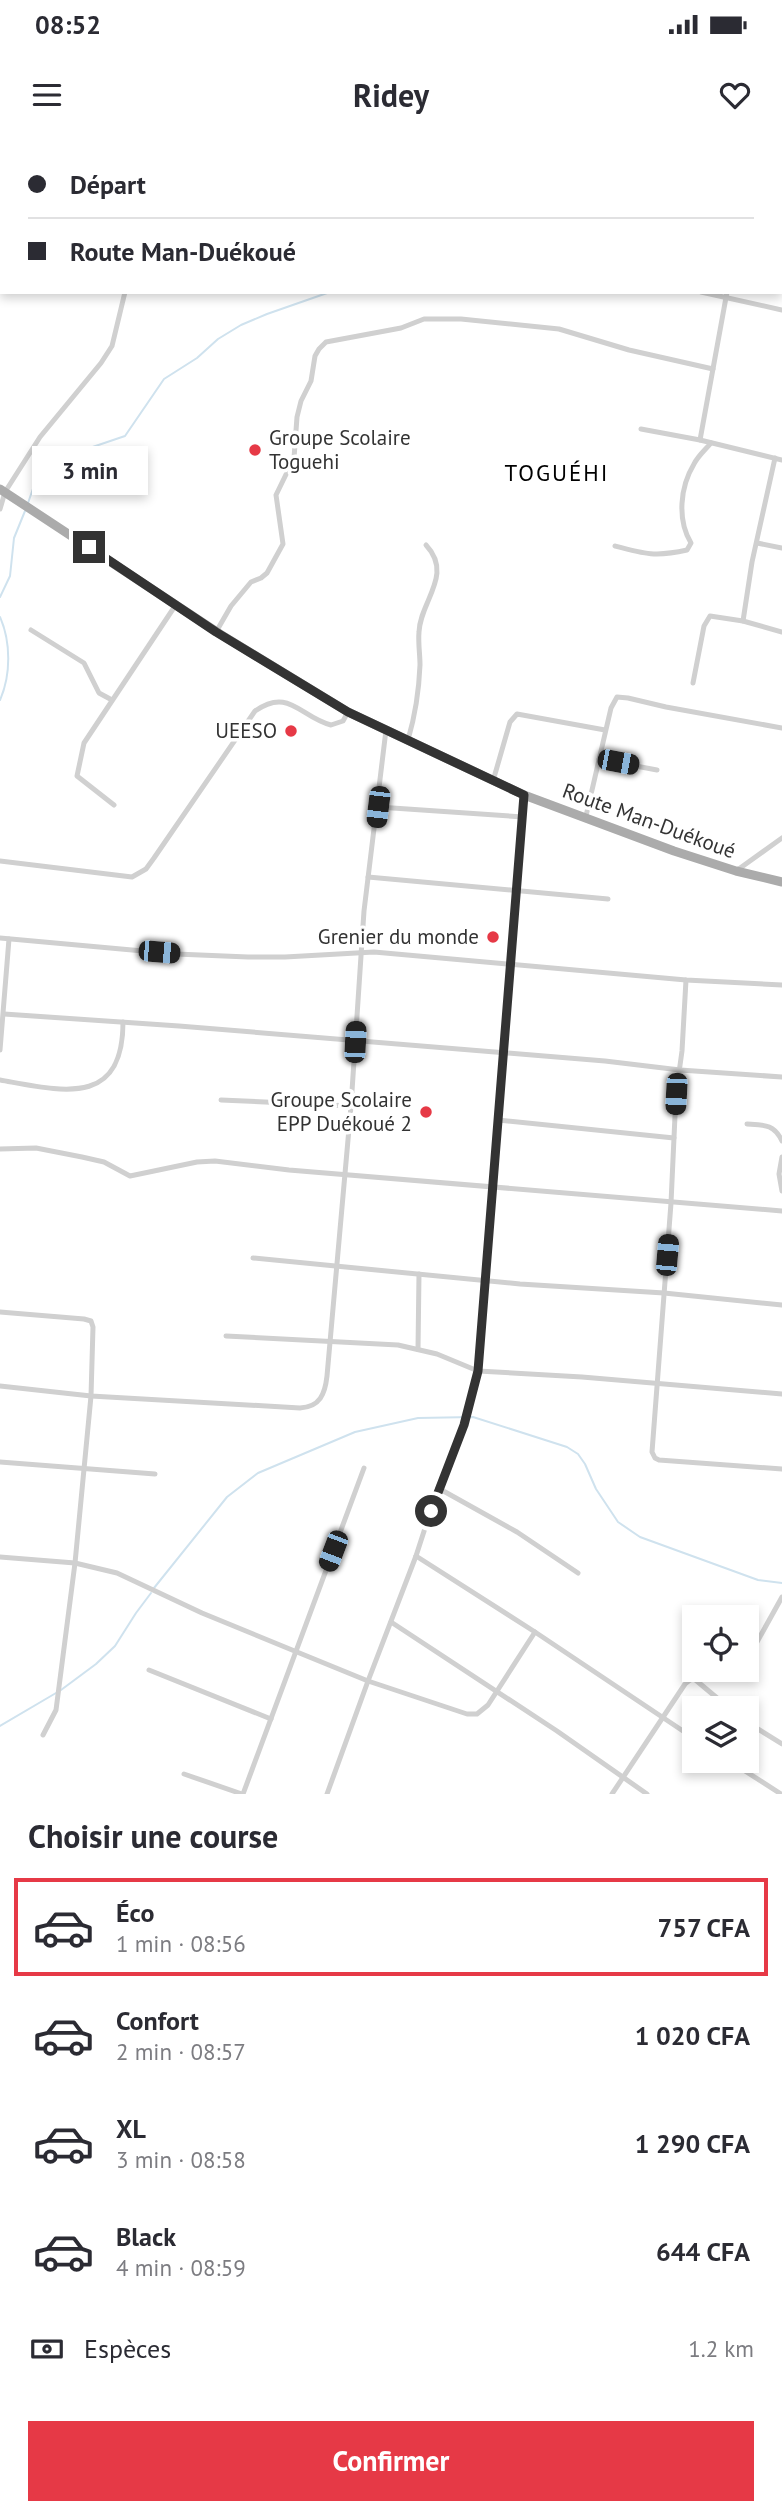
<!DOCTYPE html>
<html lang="fr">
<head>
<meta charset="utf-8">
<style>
  body { margin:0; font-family:"PT Sans",sans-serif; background:#f2f2f3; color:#2b2b33; height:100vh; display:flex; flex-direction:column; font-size:26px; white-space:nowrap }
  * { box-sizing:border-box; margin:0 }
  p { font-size:23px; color:#7c7c81 }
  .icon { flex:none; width:38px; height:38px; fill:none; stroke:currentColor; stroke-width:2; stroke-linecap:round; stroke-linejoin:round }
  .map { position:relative; height:1654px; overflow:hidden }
  .drawer { display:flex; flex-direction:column; background:#fff; flex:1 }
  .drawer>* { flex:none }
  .guide { position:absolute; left:0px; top:0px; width:782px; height:154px; box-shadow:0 4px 10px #0003; display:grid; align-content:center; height:154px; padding:0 28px; background:#fff }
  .tools { position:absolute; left:682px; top:1465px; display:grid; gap:14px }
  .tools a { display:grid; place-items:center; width:77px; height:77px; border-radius:0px; background:#fff; box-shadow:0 4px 10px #0003; font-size:35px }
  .end { position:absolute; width:32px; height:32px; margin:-16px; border:9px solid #333; background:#fff; box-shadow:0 0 0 4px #fff }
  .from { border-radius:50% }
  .bubble { position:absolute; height:49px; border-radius:0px; background:#fff; box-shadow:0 4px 10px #0003; font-size:23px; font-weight:600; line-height:49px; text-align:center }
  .car { position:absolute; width:21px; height:42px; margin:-21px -10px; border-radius:9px; box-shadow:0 0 5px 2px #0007; background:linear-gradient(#222 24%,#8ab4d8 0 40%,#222 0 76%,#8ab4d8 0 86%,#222 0) }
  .guide b { display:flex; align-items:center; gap:24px; height:66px; font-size:26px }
  .guide b+b { border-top:2px solid #e1e1e2 }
  .guide i { width:18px; height:18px; background:#2b2b33 }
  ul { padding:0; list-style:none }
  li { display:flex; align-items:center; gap:21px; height:98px; margin:0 14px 10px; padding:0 14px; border:4px solid transparent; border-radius:0px }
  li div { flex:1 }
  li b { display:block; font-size:26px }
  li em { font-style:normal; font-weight:600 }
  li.selected { border-color:#e63946 }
  li>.icon { width:63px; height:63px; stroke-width:1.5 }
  h2 { padding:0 28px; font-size:32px; line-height:84px }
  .pay { display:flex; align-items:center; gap:18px; height:77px; padding:0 28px; font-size:26px }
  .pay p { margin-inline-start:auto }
  .button { display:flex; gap:14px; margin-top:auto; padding:14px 28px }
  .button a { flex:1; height:80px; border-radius:0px; background:#e63946; color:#fff; font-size:28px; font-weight:600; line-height:80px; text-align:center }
  .status { display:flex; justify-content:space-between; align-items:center; height:49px; padding:0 35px; background:#fff; direction:ltr }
  .status svg { height:19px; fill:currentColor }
  header { display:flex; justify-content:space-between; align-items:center; height:91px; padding:0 28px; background:#fff; font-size:32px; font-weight:600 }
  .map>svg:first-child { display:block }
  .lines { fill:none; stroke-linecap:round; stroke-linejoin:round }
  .stream { stroke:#cfe2ee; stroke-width:2 }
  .minor { stroke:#d0d0d0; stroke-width:5 }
  .primary { stroke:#ababab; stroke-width:9 }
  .route { stroke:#333; stroke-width:9 }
  .poi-dot { fill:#e63946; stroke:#fff; stroke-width:2.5 }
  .labels { text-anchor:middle; stroke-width:7; stroke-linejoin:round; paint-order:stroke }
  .poi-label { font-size:21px; fill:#333; stroke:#fff; text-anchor:end }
  .street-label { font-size:21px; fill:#333; stroke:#fff }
  .neighbourhood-label { font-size:23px; letter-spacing:2px; fill:#000; stroke:#fff }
</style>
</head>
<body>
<div class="status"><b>08:52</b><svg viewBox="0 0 49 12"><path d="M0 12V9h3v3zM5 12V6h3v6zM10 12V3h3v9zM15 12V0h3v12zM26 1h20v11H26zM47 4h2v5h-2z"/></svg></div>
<header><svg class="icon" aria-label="menu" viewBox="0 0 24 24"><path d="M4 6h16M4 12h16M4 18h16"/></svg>Ridey<svg class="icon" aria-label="heart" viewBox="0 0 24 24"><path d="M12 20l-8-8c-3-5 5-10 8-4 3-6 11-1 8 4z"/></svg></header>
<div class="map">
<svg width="782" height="1654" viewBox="0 0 782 1654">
  <rect width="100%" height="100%" fill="#fff"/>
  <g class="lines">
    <g class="stream">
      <path d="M780,24L782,23"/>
      <path d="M28,363L35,343L63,317L125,296L164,239L197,218L218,199L241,185L267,174L330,152"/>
      <path d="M0,457L10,436L14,398L25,371"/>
      <path d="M0,477C11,502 11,535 0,560"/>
      <path d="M154,1448L227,1357L258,1333L355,1292L418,1278L473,1277L567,1307L578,1314L585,1324L596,1349L618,1382L640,1397L758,1440L782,1443"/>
      <path d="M61,1550L96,1524L115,1506L136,1473L151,1453"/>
      <path d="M0,1586L56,1553"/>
    </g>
    <g class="minor">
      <path d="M355,2L357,0"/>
      <path d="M701,152L782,170"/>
      <path d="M641,289L700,300L782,320"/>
      <path d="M700,300L727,152"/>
      <path d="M0,369L5,352L40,297L101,223L112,206L125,152"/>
      <path d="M757,403L782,408"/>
      <path d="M615,406C645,414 656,417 687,410L691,403C677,380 680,347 694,324C698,316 706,309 711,303"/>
      <path d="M743,481L752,422L775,318"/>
      <path d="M31,490L84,523L99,553L112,560"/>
      <path d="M216,492L231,466L251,442L261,438L267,433L283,404L276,355L294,318L297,277L301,261L311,241L315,216L319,209L326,202L401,188L424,179H461L559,189L629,210L713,229"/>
      <path d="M693,543L704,486L710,476L743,481L782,492"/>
      <path d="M408,600C415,576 419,550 420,525C420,514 418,503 419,492C420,461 454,435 426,405"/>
      <path d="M599,619L657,630"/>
      <path d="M493,641L510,582L517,574L605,590"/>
      <path d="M114,665L77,636L84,603L175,466"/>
      <path d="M378,667L523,677"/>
      <path d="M586,676L611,568L617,557L628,558L666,567L782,588"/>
      <path d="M0,721L132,737L146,729L154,718L255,571C289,547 300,577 331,585L343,581L348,572"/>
      <path d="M736,731L782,698"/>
      <path d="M368,737L608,759"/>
      <path d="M0,798L176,814L248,817H285L374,812L686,840L782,845"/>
      <path d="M686,840L682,911L676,954L671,1063L652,1312L655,1318L659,1320L782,1329"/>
      <path d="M4,874L179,886L605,921L680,930L782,937"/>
      <path d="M0,910L9,799"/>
      <path d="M0,940C62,951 123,968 123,882"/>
      <path d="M221,960L351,966"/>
      <path d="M498,980L674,998"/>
      <path d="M747,984C764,985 774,984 782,1001"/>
      <path d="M0,1009L36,1008L82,1017L104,1022L130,1036L197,1022L215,1021L289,1030L782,1071"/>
      <path d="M782,1017L779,1034L782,1051"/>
      <path d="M253,1118L520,1144L664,1153L782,1165"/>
      <path d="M0,1172L84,1179L91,1181L93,1187L91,1256L75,1423L56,1570L43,1595"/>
      <path d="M226,1196L398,1205L437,1214L478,1231L582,1237L782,1254"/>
      <path d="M418,1209L419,1134"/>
      <path d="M0,1246L91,1256L300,1268C320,1267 325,1254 327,1236L351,966L364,771L386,590"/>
      <path d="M0,1322L155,1334"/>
      <path d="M438,1348L517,1392L578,1433"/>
      <path d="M416,1416L535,1492L695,1599"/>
      <path d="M0,1417L75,1423L117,1433L202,1473L297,1512L368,1541L467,1574H477L488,1565L535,1492"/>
      <path d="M391,1482L557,1591L647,1654"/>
      <path d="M747,1520L782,1457"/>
      <path d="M149,1530L271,1579"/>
      <path d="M692,1537L729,1568"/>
      <path d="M747,1582L782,1604"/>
      <path d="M728,1620L781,1654"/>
      <path d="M184,1634L242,1654"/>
      <path d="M243,1654L364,1328"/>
      <path d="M327,1654L368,1541L416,1416L438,1348L464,1285L478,1231L524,655"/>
      <path d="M612,1654L685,1544C700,1530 717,1535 735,1530"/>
    </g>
    <path class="primary" d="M0,349L220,494L348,572L524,655L674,711L736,731L782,742"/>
  </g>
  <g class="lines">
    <path class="route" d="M89,407L216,492L348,572L524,655L478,1231L464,1285L431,1371"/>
  </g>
  <g class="poi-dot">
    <circle cx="255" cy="310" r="7"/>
    <circle cx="291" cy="591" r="7"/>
    <circle cx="493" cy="797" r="7"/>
    <circle cx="426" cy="972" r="7"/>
  </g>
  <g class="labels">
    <g class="poi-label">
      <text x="269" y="305" text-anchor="start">Groupe Scolaire<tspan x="269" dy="24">Toguehi</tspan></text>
      <text x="277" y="598">UEESO</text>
      <text x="479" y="804">Grenier du monde</text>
      <text x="412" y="967">Groupe Scolaire<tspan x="412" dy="24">EPP Duékoué 2</tspan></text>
    </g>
    <g class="street-label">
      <text transform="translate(649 681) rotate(20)" y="7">Route Man-Duékoué</text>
    </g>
    <g class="neighbourhood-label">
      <text x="557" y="341">TOGUÉHI</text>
    </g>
  </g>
</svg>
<div class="tools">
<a><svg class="icon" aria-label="locate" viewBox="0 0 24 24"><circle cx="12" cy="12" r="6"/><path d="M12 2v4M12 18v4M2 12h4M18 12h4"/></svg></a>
<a><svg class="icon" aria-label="layers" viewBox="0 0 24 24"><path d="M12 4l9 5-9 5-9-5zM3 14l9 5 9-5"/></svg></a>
</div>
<i class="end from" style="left:431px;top:1371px"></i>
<i class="end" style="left:89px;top:407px"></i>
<div class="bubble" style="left:32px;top:306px;width:116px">3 min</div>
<i class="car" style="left:618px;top:622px;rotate:101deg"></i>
<i class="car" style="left:378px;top:667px;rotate:187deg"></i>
<i class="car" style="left:159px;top:812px;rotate:95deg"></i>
<i class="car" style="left:355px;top:902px;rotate:3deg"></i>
<i class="car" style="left:676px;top:954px;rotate:183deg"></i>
<i class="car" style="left:667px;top:1115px;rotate:5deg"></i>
<i class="car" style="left:333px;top:1411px;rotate:201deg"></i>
<div class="guide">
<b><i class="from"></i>Départ</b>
<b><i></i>Route Man-Duékoué</b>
</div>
</div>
<section class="drawer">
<h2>Choisir une course</h2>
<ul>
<li class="selected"><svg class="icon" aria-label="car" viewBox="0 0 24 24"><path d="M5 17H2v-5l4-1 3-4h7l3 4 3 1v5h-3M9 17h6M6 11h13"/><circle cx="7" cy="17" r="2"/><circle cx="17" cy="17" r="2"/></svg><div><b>Éco</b><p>1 min · 08:56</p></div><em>757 CFA</em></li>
<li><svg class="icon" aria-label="car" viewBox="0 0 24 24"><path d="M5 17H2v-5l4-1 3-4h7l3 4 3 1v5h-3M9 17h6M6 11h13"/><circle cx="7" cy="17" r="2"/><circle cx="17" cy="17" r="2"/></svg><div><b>Confort</b><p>2 min · 08:57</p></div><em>1 020 CFA</em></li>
<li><svg class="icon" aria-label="car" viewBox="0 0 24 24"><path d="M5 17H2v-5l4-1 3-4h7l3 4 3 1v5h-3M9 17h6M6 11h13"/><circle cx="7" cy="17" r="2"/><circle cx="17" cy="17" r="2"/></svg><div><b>XL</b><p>3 min · 08:58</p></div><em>1 290 CFA</em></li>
<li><svg class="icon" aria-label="car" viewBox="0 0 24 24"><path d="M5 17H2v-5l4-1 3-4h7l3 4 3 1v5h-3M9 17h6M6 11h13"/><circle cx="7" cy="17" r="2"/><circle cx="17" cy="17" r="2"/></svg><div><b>Black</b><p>4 min · 08:59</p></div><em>644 CFA</em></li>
</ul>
<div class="pay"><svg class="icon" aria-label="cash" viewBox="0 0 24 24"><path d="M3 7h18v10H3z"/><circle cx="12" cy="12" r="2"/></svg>Espèces<p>1.2 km</p></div>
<div class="button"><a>Confirmer</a></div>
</section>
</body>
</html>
